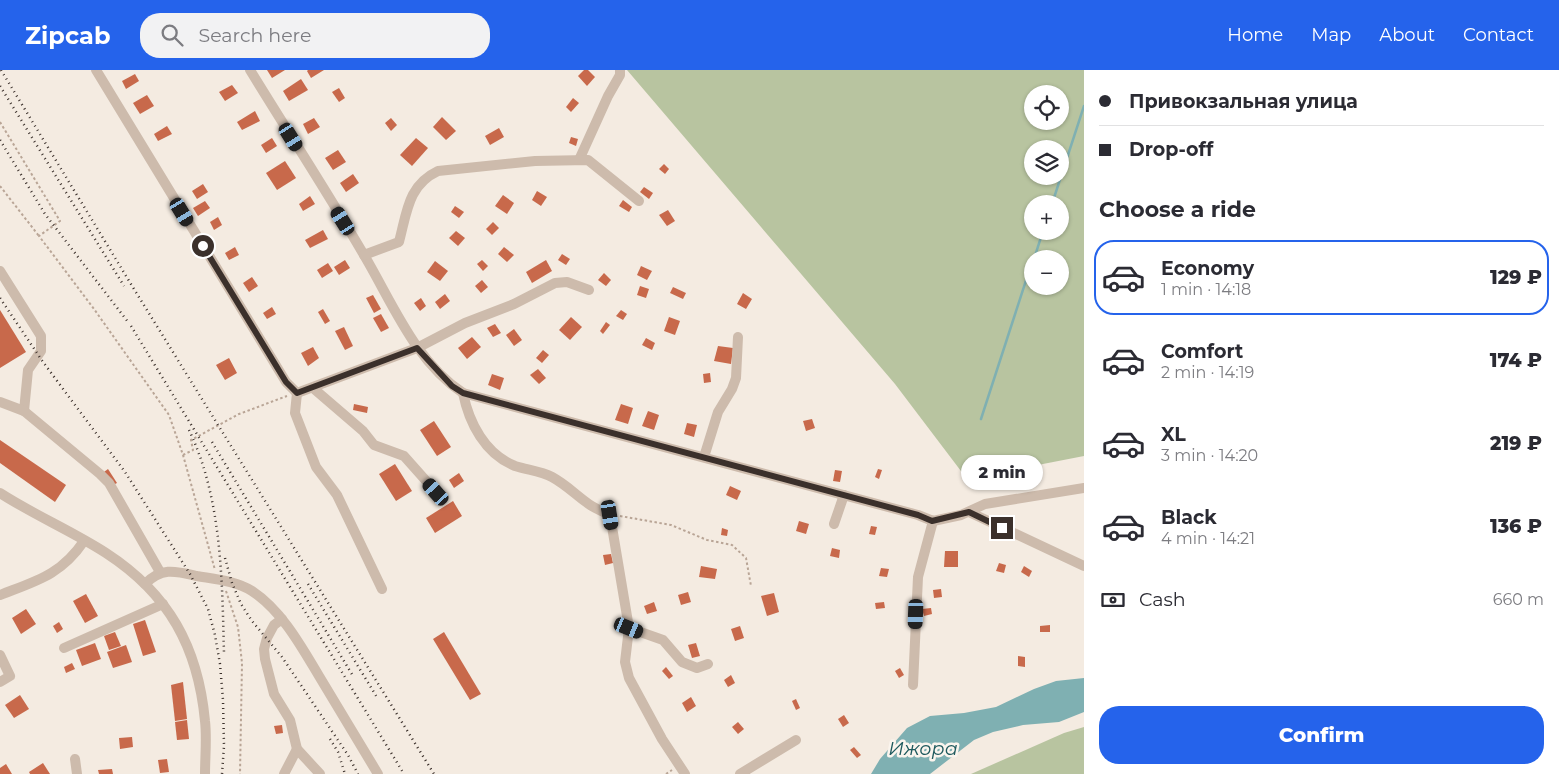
<!DOCTYPE html>
<html lang="en">
<head>
<meta charset="utf-8">
<style>
  body { margin:0; font-family:Montserrat,sans-serif; background:#f2f2f3; color:#2b2b33; height:100vh; display:flex; flex-direction:column; font-size:19px; white-space:nowrap }
  * { box-sizing:border-box; margin:0 }
  p { font-size:16px; color:#7c7c81 }
  .icon { flex:none; width:28px; height:28px; fill:none; stroke:currentColor; stroke-width:2; stroke-linecap:round; stroke-linejoin:round }
  .map { position:relative; flex:1; overflow:hidden }
  .details { display:flex; flex-direction:column; background:#fff; width:475px }
  .details>* { flex:none }
  .top-card { display:grid; align-content:center; height:110px; padding:0 15px; background:#fff }
  .controls { position:absolute; left:1024px; top:15px; display:grid; gap:10px }
  .controls a { display:grid; place-items:center; width:45px; height:45px; border-radius:50%; background:#fff; box-shadow:0 1px 4px #0004; font-size:25px }
  .end { position:absolute; width:22px; height:22px; margin:-11px; border:6px solid #3b302b; background:#fff; box-shadow:0 0 0 2px #fff }
  .from { border-radius:50% }
  .bubble { position:absolute; height:35px; border-radius:18px; background:#fff; box-shadow:0 1px 4px #0004; font-size:16px; font-weight:800; line-height:35px; text-align:center }
  .car { position:absolute; width:15px; height:30px; margin:-15px -8px; border-radius:6px; box-shadow:0 0 4px 1px #0007; background:linear-gradient(#222 24%,#8ab4d8 0 40%,#222 0 76%,#8ab4d8 0 86%,#222 0) }
  .top-card b { display:flex; align-items:center; gap:18px; height:48px; font-size:19px }
  .top-card b+b { border-top:1px solid #e1e1e2 }
  .top-card i { width:12px; height:12px; background:#2b2b33 }
  ul { padding:0; list-style:none }
  li { display:flex; align-items:center; gap:15px; height:75px; margin:0 10px 8px; padding:0 5px; border:2px solid transparent; border-radius:20px }
  li div { flex:1 }
  li b { display:block; font-size:19px }
  li em { font-style:normal; font-weight:800 }
  li.active { border-color:#2563eb }
  li>.icon { width:45px; height:45px; stroke-width:1.5 }
  h2 { padding:0 15px; font-size:22px; line-height:60px }
  .pay { display:flex; align-items:center; gap:12px; height:55px; padding:0 15px; font-size:19px }
  .pay p { margin-inline-start:auto }
  .button { display:flex; gap:10px; margin-top:auto; padding:10px 15px }
  .button a { flex:1; height:58px; border-radius:20px; background:#2563eb; color:#fff; font-size:20px; font-weight:800; line-height:58px; text-align:center }
  header { display:flex; align-items:center; gap:30px; box-sizing:border-box; height:70px; padding:0 25px; background:#2563eb; color:#fff }
  header strong { font-size:24px }
  nav { display:flex; gap:28px; margin-inline-start:auto; font-size:18px }
  .search { width:350px; height:45px; background:#f2f2f3; display:flex; align-items:center; gap:12px; box-sizing:border-box; padding:0 18px; border-radius:20px; color:#7c7c81; font-size:19px }
  main { display:flex; flex:1; min-height:0 }
  .map>svg:first-child { display:block }
  .green { fill:#b8c4a0; fill-rule:evenodd }
  .water { fill:#7fb0b2 }
  .lines { fill:none; stroke-linecap:round; stroke-linejoin:round }
  .stream { stroke:#7fb0b2; stroke-width:2.5 }
  .building { fill:#c8694b }
  .path { stroke:#b9a596; stroke-width:2; stroke-dasharray:2.5 2.5; stroke-linecap:butt }
  .minor { stroke:#cdbbac; stroke-width:10 }
  .rail { stroke:#3b302b; stroke-width:2.5; stroke-dasharray:1 4; stroke-linecap:butt }
  .route { stroke:#3b302b; stroke-width:6 }
  .labels { text-anchor:middle; stroke-width:5; stroke-linejoin:round; paint-order:stroke }
  .water-label { font-size:19px; font-style:italic; fill:#1f5a5e; stroke:#fbf5ee }
</style>
</head>
<body>
<header>
<strong>Zipcab</strong>
<div class="search"><svg class="icon" aria-label="search" viewBox="0 0 24 24"><circle cx="10" cy="10" r="6"/><path d="M15 15l6 6"/></svg>Search here</div>
<nav><a>Home</a><a>Map</a><a>About</a><a>Contact</a></nav>
</header>
<main>
<div class="map">
<svg width="1084" height="704" viewBox="0 0 1084 704">
  <rect width="100%" height="100%" fill="#f4ebe1"/>
  <g class="green">
    <path d="M627,0H1084V386L967,409L895,314ZM1032,24H1060V51H1032ZM1032,79H1060V106H1032ZM1032,134H1060V161H1032ZM1032,189H1060V216H1032Z"/>
    <path d="M1084,657V704H971L1064,663Z"/>
  </g>
  <path class="water" d="M1084,608V642L1059,652L1023,655L993,662L974,670L930,704H871L880,689L907,658L930,646L964,643L996,637L1034,619L1056,611Z"/>
  <g class="lines">
    <g class="stream">
      <path d="M1052,134L1084,36"/>
      <path d="M1034,189L1043,161"/>
      <path d="M981,349L1032,192"/>
    </g>
  </g>
  <g class="building">
    <path d="M267,0H285L272,8Z"/>
    <path d="M308,0H324L311,8L307,1Z"/>
    <path d="M584,0H588L595,7L587,16L578,6Z"/>
    <path d="M135,4L139,11L126,19L122,11Z"/>
    <path d="M301,9L308,20L289,31L283,21Z"/>
    <path d="M232,15L238,23L225,31L219,22Z"/>
    <path d="M339,18L345,28L339,32L332,22Z"/>
    <path d="M147,25L154,36L140,44L133,33Z"/>
    <path d="M573,28L579,33L571,42L566,37Z"/>
    <path d="M255,41L260,51L242,60L237,52Z"/>
    <path d="M442,47L456,61L446,70L433,57Z"/>
    <path d="M314,48L320,57L308,64L303,54Z"/>
    <path d="M391,48L397,55L391,61L385,53Z"/>
    <path d="M167,56L172,64L158,71L154,64Z"/>
    <path d="M499,58L504,67L490,75L485,66Z"/>
    <path d="M571,67L578,69L576,76L569,73Z"/>
    <path d="M272,68L277,76L266,83L261,75Z"/>
    <path d="M416,68L428,78L412,96L400,85Z"/>
    <path d="M338,80L346,92L333,100L325,88Z"/>
    <path d="M285,91L296,108L277,120L266,103Z"/>
    <path d="M664,94L669,99L665,104L659,99Z"/>
    <path d="M353,104L359,113L346,122L340,113Z"/>
    <path d="M203,114L208,122L197,129L192,121Z"/>
    <path d="M644,117L653,123L649,129L640,122Z"/>
    <path d="M537,121L547,127L541,136L532,130Z"/>
    <path d="M503,125L514,133L507,144L495,136Z"/>
    <path d="M310,126L315,134L303,141L299,134Z"/>
    <path d="M623,130L632,137L629,142L619,136Z"/>
    <path d="M205,131L210,138L198,146L193,138Z"/>
    <path d="M455,136L464,142L459,148L451,142Z"/>
    <path d="M668,140L675,151L667,156L659,145Z"/>
    <path d="M218,147L222,155L214,160L210,152Z"/>
    <path d="M493,152L499,158L492,165L486,159Z"/>
    <path d="M323,160L328,169L310,178L305,170Z"/>
    <path d="M456,161L465,168L458,176L449,168Z"/>
    <path d="M235,177L239,185L229,190L225,183Z"/>
    <path d="M504,177L514,185L507,192L498,184Z"/>
    <path d="M562,184L570,189L566,195L558,190Z"/>
    <path d="M345,190L350,198L339,205L334,197Z"/>
    <path d="M482,190L488,196L483,201L477,194Z"/>
    <path d="M546,190L552,201L532,213L526,202Z"/>
    <path d="M435,191L448,201L440,211L427,202Z"/>
    <path d="M328,193L333,201L322,208L317,200Z"/>
    <path d="M641,196L652,201L647,210L637,205Z"/>
    <path d="M604,203L611,210L606,216L598,210Z"/>
    <path d="M252,207L258,216L249,222L243,213Z"/>
    <path d="M482,210L488,217L481,223L475,216Z"/>
    <path d="M640,216L649,219L646,228L637,225Z"/>
    <path d="M673,217L686,223L683,229L670,223Z"/>
    <path d="M743,223L752,229L746,239L737,234Z"/>
    <path d="M445,224L450,231L440,239L435,232Z"/>
    <path d="M373,225L381,239L374,243L366,228Z"/>
    <path d="M421,228L426,236L420,241L414,233Z"/>
    <path d="M272,237L276,244L267,249L263,243Z"/>
    <path d="M323,239L330,251L325,254L318,242Z"/>
    <path d="M0,240L26,282L0,298Z"/>
    <path d="M621,240L627,244L623,250L616,246Z"/>
    <path d="M381,244L389,258L381,262L373,248Z"/>
    <path d="M571,247L582,257L570,270L559,260Z"/>
    <path d="M669,247L680,251L675,265L664,261Z"/>
    <path d="M606,252L610,255L603,264L600,261Z"/>
    <path d="M495,254L501,263L493,267L487,258Z"/>
    <path d="M344,257L353,276L345,280L335,261Z"/>
    <path d="M514,259L522,270L514,276L506,265Z"/>
    <path d="M472,267L481,277L467,289L458,278Z"/>
    <path d="M646,268L655,273L652,280L642,275Z"/>
    <path d="M718,276L733,278L731,294L714,291Z"/>
    <path d="M313,277L319,288L308,296L301,283Z"/>
    <path d="M543,280L549,285L542,293L536,288Z"/>
    <path d="M229,288L237,303L225,310L216,295Z"/>
    <path d="M538,299L546,308L539,314L530,305Z"/>
    <path d="M710,303L711,312L704,313L703,304Z"/>
    <path d="M492,304L504,308L500,320L488,315Z"/>
    <path d="M354,334L368,337L367,343L353,340Z"/>
    <path d="M621,334L633,338L628,354L615,350Z"/>
    <path d="M648,341L659,345L654,360L642,356Z"/>
    <path d="M812,349L815,358L806,361L803,351Z"/>
    <path d="M434,351L451,377L437,386L420,360Z"/>
    <path d="M687,353L697,355L694,367L684,364Z"/>
    <path d="M0,370L66,415L55,432L0,393Z"/>
    <path d="M395,394L412,421L396,431L379,404Z"/>
    <path d="M108,399L117,413L113,415L104,402Z"/>
    <path d="M878,399L882,400L879,409L875,407Z"/>
    <path d="M835,400L842,401L840,412L833,411Z"/>
    <path d="M459,403L464,411L454,418L449,410Z"/>
    <path d="M730,416L741,421L737,430L726,425Z"/>
    <path d="M453,431L462,446L435,463L426,448Z"/>
    <path d="M799,451L809,454L806,464L796,461Z"/>
    <path d="M871,456L877,457L875,465L869,464Z"/>
    <path d="M722,458L728,460L727,466L721,465Z"/>
    <path d="M832,478L840,480L839,488L830,486Z"/>
    <path d="M945,481H958V497H944Z"/>
    <path d="M611,484L613,493L605,495L603,485Z"/>
    <path d="M999,493L1006,495L1004,503L996,501Z"/>
    <path d="M701,496L717,499L715,509L699,507Z"/>
    <path d="M1024,496L1032,501L1029,507L1021,502Z"/>
    <path d="M881,498L889,499L887,507L879,506Z"/>
    <path d="M941,519L942,527L934,528L933,520Z"/>
    <path d="M688,522L691,532L681,535L678,525Z"/>
    <path d="M774,523L779,542L767,546L761,526Z"/>
    <path d="M86,524L98,546L85,553L73,531Z"/>
    <path d="M654,532L657,541L647,544L644,536Z"/>
    <path d="M884,532L885,538L876,539L875,533Z"/>
    <path d="M931,538L932,544L924,546L922,539Z"/>
    <path d="M26,539L36,554L21,564L12,548Z"/>
    <path d="M145,550L156,582L143,586L133,554Z"/>
    <path d="M59,552L63,559L57,563L53,556Z"/>
    <path d="M1050,555V562H1040V556Z"/>
    <path d="M740,556L744,568L735,571L731,559Z"/>
    <path d="M115,562L121,576L109,580L104,566Z"/>
    <path d="M444,562L481,624L470,630L433,569Z"/>
    <path d="M95,573L101,589L82,596L76,580Z"/>
    <path d="M696,573L700,586L692,588L688,575Z"/>
    <path d="M126,575L132,592L113,598L107,582Z"/>
    <path d="M1018,586L1025,587V597L1018,596Z"/>
    <path d="M72,593L75,599L66,603L64,597Z"/>
    <path d="M666,597L673,606L669,609L662,601Z"/>
    <path d="M900,598L904,605L899,608L895,601Z"/>
    <path d="M731,605L735,613L728,617L724,610Z"/>
    <path d="M183,612L187,649L175,651L171,615Z"/>
    <path d="M20,625L29,639L14,648L5,635Z"/>
    <path d="M691,627L696,636L687,642L682,633Z"/>
    <path d="M796,629L800,638L796,640L792,631Z"/>
    <path d="M844,645L849,653L843,657L838,649Z"/>
    <path d="M187,650L189,669L177,670L175,652Z"/>
    <path d="M738,652L744,659L738,664L732,657Z"/>
    <path d="M282,655L283,663L276,664L274,656Z"/>
    <path d="M132,667L133,677L120,679L119,668Z"/>
    <path d="M854,677L861,685L857,688L850,680Z"/>
    <path d="M167,689L169,702L160,703L158,690Z"/>
    <path d="M43,693L50,704H30L29,702Z"/>
    <path d="M6,694L12,704H0V698Z"/>
    <path d="M112,699L113,704H99L98,700Z"/>
  </g>
  <g class="lines">
    <g class="path">
      <path d="M0,52L60,151L39,166L94,239L169,345L183,385L215,500"/>
      <path d="M0,116L39,166"/>
      <path d="M183,385L193,380L191,370L193,369L239,344L287,326"/>
      <path d="M620,446L671,455L707,470L732,475L746,488L751,516"/>
      <path d="M226,521L238,557L242,593L240,704"/>
      <path d="M666,704L672,700"/>
    </g>
    <g class="minor">
      <path d="M96,0L286,312L297,323L417,278L465,253L514,234L555,213L567,212L589,220"/>
      <path d="M250,0C288,62 328,123 364,185C393,234 415,291 463,323L918,445L933,451L961,445L985,434L1084,418"/>
      <path d="M579,90L608,26L620,5V0"/>
      <path d="M364,185L399,172C407,142 408,115 438,101L535,91L588,90L639,131"/>
      <path d="M0,201L41,266V281L28,300L24,341"/>
      <path d="M313,318L363,361L374,375L404,386L436,422"/>
      <path d="M297,323L295,343L316,397L337,425L382,519"/>
      <path d="M463,323C469,353 485,384 515,396C527,400 541,401 552,407C565,414 575,424 586,432C593,438 602,441 610,445L629,558L663,570L682,592L697,598L708,594"/>
      <path d="M0,332L24,341L100,404L109,413L160,502"/>
      <path d="M704,387L718,342L732,319L736,308L738,267"/>
      <path d="M0,423C34,445 72,461 106,483C169,524 198,577 205,651C207,668 205,687 205,704"/>
      <path d="M969,442L1084,496"/>
      <path d="M834,454L844,425"/>
      <path d="M145,514C162,497 175,501 197,506C214,509 237,511 252,521C282,541 301,576 319,606C339,639 358,671 378,704"/>
      <path d="M0,525C36,511 61,505 84,471"/>
      <path d="M282,549L274,555L267,568L264,579L265,589L274,624L290,650L297,679L320,704"/>
      <path d="M629,558L625,592L629,608L662,669L685,704"/>
      <path d="M64,578L163,534"/>
      <path d="M0,585L10,606L0,612"/>
      <path d="M913,615L918,507L933,451"/>
      <path d="M75,689L77,704"/>
      <path d="M284,704L297,679"/>
      <path d="M740,704L796,670"/>
    </g>
    <g class="rail">
      <path d="M1,0L137,224L434,704"/>
      <path d="M0,16L124,216"/>
      <path d="M0,70L45,144L128,252"/>
      <path d="M0,228L43,292L125,402L190,504L208,539L215,565L220,594L223,630L224,676L222,704"/>
      <path d="M131,256L404,704"/>
      <path d="M189,360C222,429 222,509 224,583"/>
      <path d="M212,372L353,606"/>
      <path d="M225,488L232,513L241,534L252,551L282,587L348,685L358,704"/>
      <path d="M308,514L378,629"/>
      <path d="M330,669L338,682L345,704"/>
    </g>
  </g>
  <g class="lines">
    <path class="route" d="M203,176L286,312L297,323L417,278L452,316L463,323L918,445L932,451L969,442L1002,458"/>
  </g>
  <g class="labels">
    <g class="water-label">
      <text x="923" y="685">Ижора</text>
    </g>
  </g>
</svg>
<div class="controls">
<a><svg class="icon" aria-label="locate" viewBox="0 0 24 24"><circle cx="12" cy="12" r="6"/><path d="M12 2v4M12 18v4M2 12h4M18 12h4"/></svg></a>
<a><svg class="icon" aria-label="layers" viewBox="0 0 24 24"><path d="M12 4l9 5-9 5-9-5zM3 14l9 5 9-5"/></svg></a>
<a>+</a>
<a>−</a>
</div>
<i class="end from" style="left:203px;top:176px"></i>
<i class="end" style="left:1002px;top:458px"></i>
<div class="bubble" style="left:961px;top:385px;width:82px">2 min</div>
<i class="car" style="left:291px;top:67px;rotate:148deg"></i>
<i class="car" style="left:182px;top:142px;rotate:149deg"></i>
<i class="car" style="left:343px;top:151px;rotate:328deg"></i>
<i class="car" style="left:436px;top:422px;rotate:318deg"></i>
<i class="car" style="left:610px;top:445px;rotate:171deg"></i>
<i class="car" style="left:916px;top:544px;rotate:182deg"></i>
<i class="car" style="left:629px;top:558px;rotate:112deg"></i>
</div>
<section class="details">
<div class="top-card">
<b><i class="from"></i>Привокзальная улица</b>
<b><i></i>Drop-off</b>
</div>
<h2>Choose a ride</h2>
<ul>
<li class="active"><svg class="icon" aria-label="car" viewBox="0 0 24 24"><path d="M5 17H2v-5l4-1 3-4h7l3 4 3 1v5h-3M9 17h6M6 11h13"/><circle cx="7" cy="17" r="2"/><circle cx="17" cy="17" r="2"/></svg><div><b>Economy</b><p>1 min · 14:18</p></div><em>129 ₽</em></li>
<li><svg class="icon" aria-label="car" viewBox="0 0 24 24"><path d="M5 17H2v-5l4-1 3-4h7l3 4 3 1v5h-3M9 17h6M6 11h13"/><circle cx="7" cy="17" r="2"/><circle cx="17" cy="17" r="2"/></svg><div><b>Comfort</b><p>2 min · 14:19</p></div><em>174 ₽</em></li>
<li><svg class="icon" aria-label="car" viewBox="0 0 24 24"><path d="M5 17H2v-5l4-1 3-4h7l3 4 3 1v5h-3M9 17h6M6 11h13"/><circle cx="7" cy="17" r="2"/><circle cx="17" cy="17" r="2"/></svg><div><b>XL</b><p>3 min · 14:20</p></div><em>219 ₽</em></li>
<li><svg class="icon" aria-label="car" viewBox="0 0 24 24"><path d="M5 17H2v-5l4-1 3-4h7l3 4 3 1v5h-3M9 17h6M6 11h13"/><circle cx="7" cy="17" r="2"/><circle cx="17" cy="17" r="2"/></svg><div><b>Black</b><p>4 min · 14:21</p></div><em>136 ₽</em></li>
</ul>
<div class="pay"><svg class="icon" aria-label="cash" viewBox="0 0 24 24"><path d="M3 7h18v10H3z"/><circle cx="12" cy="12" r="2"/></svg>Cash<p>660 m</p></div>
<div class="button"><a>Confirm</a></div>
</section>
</main>
</body>
</html>
